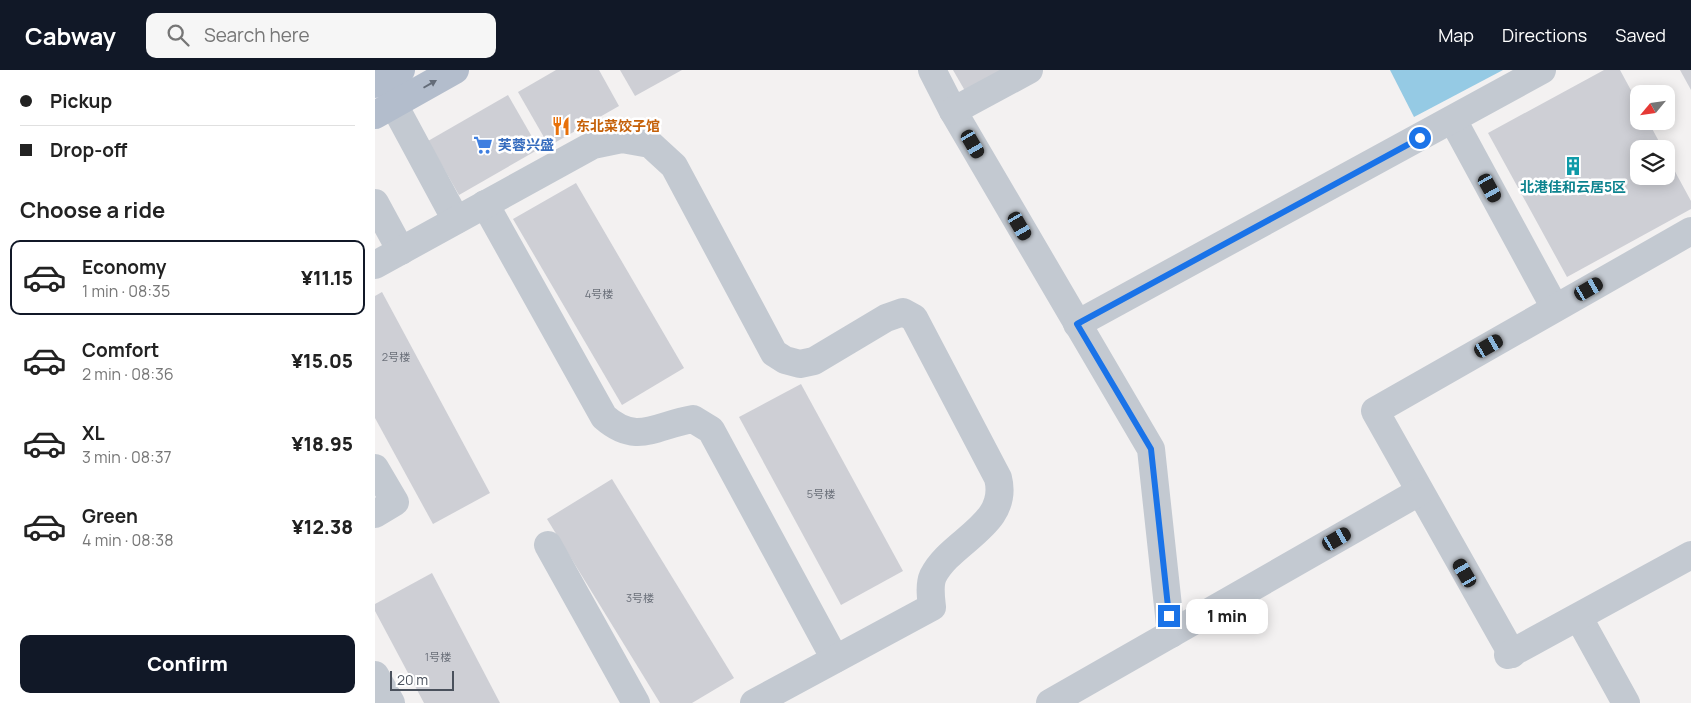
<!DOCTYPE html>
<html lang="en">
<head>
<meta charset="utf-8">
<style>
  body { margin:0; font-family:Manrope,"Noto Sans SC",sans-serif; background:#f6f6f6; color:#222; height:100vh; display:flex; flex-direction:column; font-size:19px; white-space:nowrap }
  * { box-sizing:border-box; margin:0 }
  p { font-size:16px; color:#767676 }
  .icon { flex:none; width:28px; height:28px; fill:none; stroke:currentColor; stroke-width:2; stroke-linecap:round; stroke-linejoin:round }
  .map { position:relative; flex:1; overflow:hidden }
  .details { display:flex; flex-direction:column; background:#fff; width:375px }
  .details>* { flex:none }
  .guide { display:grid; align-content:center; height:110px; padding:0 20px; background:#fff }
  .needle { width:32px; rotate:241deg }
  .fabs { position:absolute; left:1255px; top:15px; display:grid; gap:10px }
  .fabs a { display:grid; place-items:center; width:45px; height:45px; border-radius:10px; background:#fff; box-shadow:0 2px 12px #0003; font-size:25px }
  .scale { position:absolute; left:15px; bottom:12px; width:64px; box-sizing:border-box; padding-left:5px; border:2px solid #4a515c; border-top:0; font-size:14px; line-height:18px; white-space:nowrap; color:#4a515c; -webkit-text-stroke:4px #fff; paint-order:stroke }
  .end { position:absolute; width:22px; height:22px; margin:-11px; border:6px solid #1a73e8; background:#fff; box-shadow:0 0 0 2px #fff }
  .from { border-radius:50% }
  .bubble { position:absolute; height:35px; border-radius:10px; background:#fff; box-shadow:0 2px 12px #0003; font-size:16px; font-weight:800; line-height:35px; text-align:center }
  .car { position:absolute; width:15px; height:30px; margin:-15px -8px; border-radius:6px; box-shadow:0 0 4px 1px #0007; background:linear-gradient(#222 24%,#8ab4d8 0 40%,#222 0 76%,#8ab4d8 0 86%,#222 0) }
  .guide b { display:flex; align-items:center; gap:18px; height:48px; font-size:19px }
  .guide b+b { border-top:1px solid #e0e0e0 }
  .guide i { width:12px; height:12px; background:#222 }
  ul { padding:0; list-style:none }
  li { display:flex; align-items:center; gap:15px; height:75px; margin:0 10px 8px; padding:0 10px; border:2px solid transparent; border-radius:10px }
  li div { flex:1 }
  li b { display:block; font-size:19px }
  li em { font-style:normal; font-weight:800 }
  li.active { border-color:#111827 }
  li>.icon { width:45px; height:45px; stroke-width:1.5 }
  h2 { padding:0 20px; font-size:22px; line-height:60px }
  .button { display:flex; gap:10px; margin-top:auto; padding:10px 20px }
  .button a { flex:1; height:58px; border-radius:10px; background:#111827; color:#fff; font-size:20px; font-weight:800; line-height:58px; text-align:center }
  header { display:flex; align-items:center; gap:30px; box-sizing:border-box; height:70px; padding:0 25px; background:#111827; color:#fff }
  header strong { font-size:24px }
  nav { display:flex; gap:28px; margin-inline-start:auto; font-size:18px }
  .search { width:350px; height:45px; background:#f6f6f6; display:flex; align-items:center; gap:12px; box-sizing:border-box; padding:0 18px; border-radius:10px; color:#767676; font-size:19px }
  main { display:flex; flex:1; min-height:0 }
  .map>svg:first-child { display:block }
  .water { fill:#95cae4 }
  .building { fill:#cecfd5 }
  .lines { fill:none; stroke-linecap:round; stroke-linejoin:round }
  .minor { stroke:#c3c9d1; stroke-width:28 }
  .major { stroke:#b3bdcc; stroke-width:28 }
  .oneway { fill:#646c78 }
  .route { stroke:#1a73e8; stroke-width:6 }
  .labels { text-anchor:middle; stroke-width:5; stroke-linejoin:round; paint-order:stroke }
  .number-label { font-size:11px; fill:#6b707a }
  .food-label { font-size:14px; font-weight:bold; fill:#c56008; stroke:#fff; text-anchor:start }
  .shop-label { font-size:14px; font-weight:bold; fill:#366cbe; stroke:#fff; text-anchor:start }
  .culture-label { font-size:14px; font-weight:bold; fill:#0d838f; stroke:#fff }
</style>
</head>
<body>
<header>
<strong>Cabway</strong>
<div class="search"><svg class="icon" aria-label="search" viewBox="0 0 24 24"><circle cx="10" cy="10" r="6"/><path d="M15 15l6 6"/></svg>Search here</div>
<nav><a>Map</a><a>Directions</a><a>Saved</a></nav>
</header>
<main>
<section class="details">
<div class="guide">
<b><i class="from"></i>Pickup</b>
<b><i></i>Drop-off</b>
</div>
<h2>Choose a ride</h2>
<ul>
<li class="active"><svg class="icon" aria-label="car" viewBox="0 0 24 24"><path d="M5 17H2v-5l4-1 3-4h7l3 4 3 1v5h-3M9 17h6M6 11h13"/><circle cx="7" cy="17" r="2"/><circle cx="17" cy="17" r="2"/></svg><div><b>Economy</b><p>1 min · 08:35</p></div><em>¥11.15</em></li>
<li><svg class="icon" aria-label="car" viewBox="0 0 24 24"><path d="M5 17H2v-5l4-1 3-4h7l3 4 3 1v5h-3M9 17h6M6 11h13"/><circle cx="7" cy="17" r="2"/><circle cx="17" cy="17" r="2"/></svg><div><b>Comfort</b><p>2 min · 08:36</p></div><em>¥15.05</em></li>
<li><svg class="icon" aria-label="car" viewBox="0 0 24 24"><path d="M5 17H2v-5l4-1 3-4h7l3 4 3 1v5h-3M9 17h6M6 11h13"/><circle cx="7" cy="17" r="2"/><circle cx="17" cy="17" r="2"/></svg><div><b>XL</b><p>3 min · 08:37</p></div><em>¥18.95</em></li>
<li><svg class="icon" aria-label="car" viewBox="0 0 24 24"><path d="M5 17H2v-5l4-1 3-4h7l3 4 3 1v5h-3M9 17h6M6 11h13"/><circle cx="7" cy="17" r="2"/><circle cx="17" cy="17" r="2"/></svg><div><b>Green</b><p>4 min · 08:38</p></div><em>¥12.38</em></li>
</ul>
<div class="button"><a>Confirm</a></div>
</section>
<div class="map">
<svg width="1316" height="633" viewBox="0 0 1316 633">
  <rect width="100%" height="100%" fill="#f3f1f1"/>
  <path class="water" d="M1015,0H1128L1039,47Z"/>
  <g class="building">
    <path d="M181,0H224L244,36L174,76L143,22Z"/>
    <path d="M245,0H307L260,26Z"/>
    <path d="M578,0H639L593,26Z"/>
    <path d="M1229,0H1245L1264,35V51H1273L1288,79H1264V106H1291V85L1316,131V139L1192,207L1113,63Z"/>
    <path d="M1305,0H1316V20Z"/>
    <path d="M133,25L164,79L84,125L53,71Z"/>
    <path d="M201,113L309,298L247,335L138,149Z"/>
    <path d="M7,222L115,423L58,454L0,348V226Z"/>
    <path d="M426,314L528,501L466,535L364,347Z"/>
    <path d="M237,409L359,608L317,633H285L172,449Z"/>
    <path d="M57,503L125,633H49L0,541V534Z"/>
  </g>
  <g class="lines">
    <g class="minor">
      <path d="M557,0L578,41L776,379L796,564"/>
      <path d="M19,35L81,150"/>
      <path d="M578,41L654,0"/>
      <path d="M1078,50L1180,238"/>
      <path d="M0,133L26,181"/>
      <path d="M110,134L229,347C262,376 281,355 318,349L336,360L460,589"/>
      <path d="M0,195L218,75L247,69L275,74L299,96L399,283L410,290L425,294L439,291L511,248L528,242L539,248L623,408C635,455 576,470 558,506C554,515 556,528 557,537L379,633"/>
      <path d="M702,254L1167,0"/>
      <path d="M0,398L20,432L0,444"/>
      <path d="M173,475L261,633"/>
      <path d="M1204,548L1251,633"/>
      <path d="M1137,584L1000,341L1316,161"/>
      <path d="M1133,585L1316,485"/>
      <path d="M0,605L16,633"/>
      <path d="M675,633L1044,422"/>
    </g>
    <g class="major">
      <path d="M0,14L26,0"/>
      <path d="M0,45L80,0"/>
    </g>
  </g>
  <defs><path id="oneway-solid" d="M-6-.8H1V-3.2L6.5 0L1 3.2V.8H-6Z" transform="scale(1.25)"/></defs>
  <use class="oneway" href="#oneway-solid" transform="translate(55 14) rotate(-30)"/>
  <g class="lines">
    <path class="route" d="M794,546L776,379L702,254L1045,68"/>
  </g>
  <defs>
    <g id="restaurant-bare" transform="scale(1.5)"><path d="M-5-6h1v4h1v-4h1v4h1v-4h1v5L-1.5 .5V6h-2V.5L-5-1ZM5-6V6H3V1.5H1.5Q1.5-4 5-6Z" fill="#e8710a" stroke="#fff" stroke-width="2.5" paint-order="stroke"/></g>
    <g id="supermarket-bare" transform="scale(1.5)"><path d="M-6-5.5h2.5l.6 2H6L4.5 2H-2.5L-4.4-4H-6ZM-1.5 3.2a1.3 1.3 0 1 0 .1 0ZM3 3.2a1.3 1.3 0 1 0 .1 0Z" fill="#3f7fe0" stroke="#fff" stroke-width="2.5" paint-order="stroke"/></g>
    <g id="building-bare" transform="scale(1.5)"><path d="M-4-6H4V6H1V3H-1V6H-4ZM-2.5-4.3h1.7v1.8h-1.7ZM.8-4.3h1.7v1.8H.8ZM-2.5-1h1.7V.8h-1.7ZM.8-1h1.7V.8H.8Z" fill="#0f9aa8" stroke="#fff" stroke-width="2.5" paint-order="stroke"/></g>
  </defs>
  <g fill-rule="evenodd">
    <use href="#restaurant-bare" x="186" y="56"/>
    <use href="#supermarket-bare" x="108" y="75"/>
    <use href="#building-bare" x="1198" y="96"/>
  </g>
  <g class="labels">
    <g class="number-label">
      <text x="224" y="228">4号楼</text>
      <text x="21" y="291">2号楼</text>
      <text x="446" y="428">5号楼</text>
      <text x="265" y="532">3号楼</text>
      <text x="63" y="591">1号楼</text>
    </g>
    <g class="food-label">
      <text x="201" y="61">东北菜饺子馆</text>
    </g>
    <g class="shop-label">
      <text x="123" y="80">芙蓉兴盛</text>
    </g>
    <g class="culture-label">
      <text x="1198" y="122">北港佳和云居5区</text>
    </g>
  </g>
</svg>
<div class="fabs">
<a><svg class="needle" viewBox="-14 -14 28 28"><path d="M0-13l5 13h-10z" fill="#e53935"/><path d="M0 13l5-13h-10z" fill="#767676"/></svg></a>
<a><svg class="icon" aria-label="layers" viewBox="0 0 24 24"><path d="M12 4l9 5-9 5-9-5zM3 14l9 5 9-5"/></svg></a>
</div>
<div class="scale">20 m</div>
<i class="end from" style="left:1045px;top:68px"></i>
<i class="end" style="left:794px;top:546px"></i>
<div class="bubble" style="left:811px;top:529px;width:82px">1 min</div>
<i class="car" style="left:598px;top:74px;rotate:150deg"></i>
<i class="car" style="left:1115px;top:118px;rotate:151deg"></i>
<i class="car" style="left:645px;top:156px;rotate:150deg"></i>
<i class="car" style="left:1214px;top:219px;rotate:60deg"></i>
<i class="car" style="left:1114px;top:276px;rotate:60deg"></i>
<i class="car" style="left:962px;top:469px;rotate:60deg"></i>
<i class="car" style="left:1090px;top:503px;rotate:330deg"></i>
</div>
</main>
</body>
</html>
